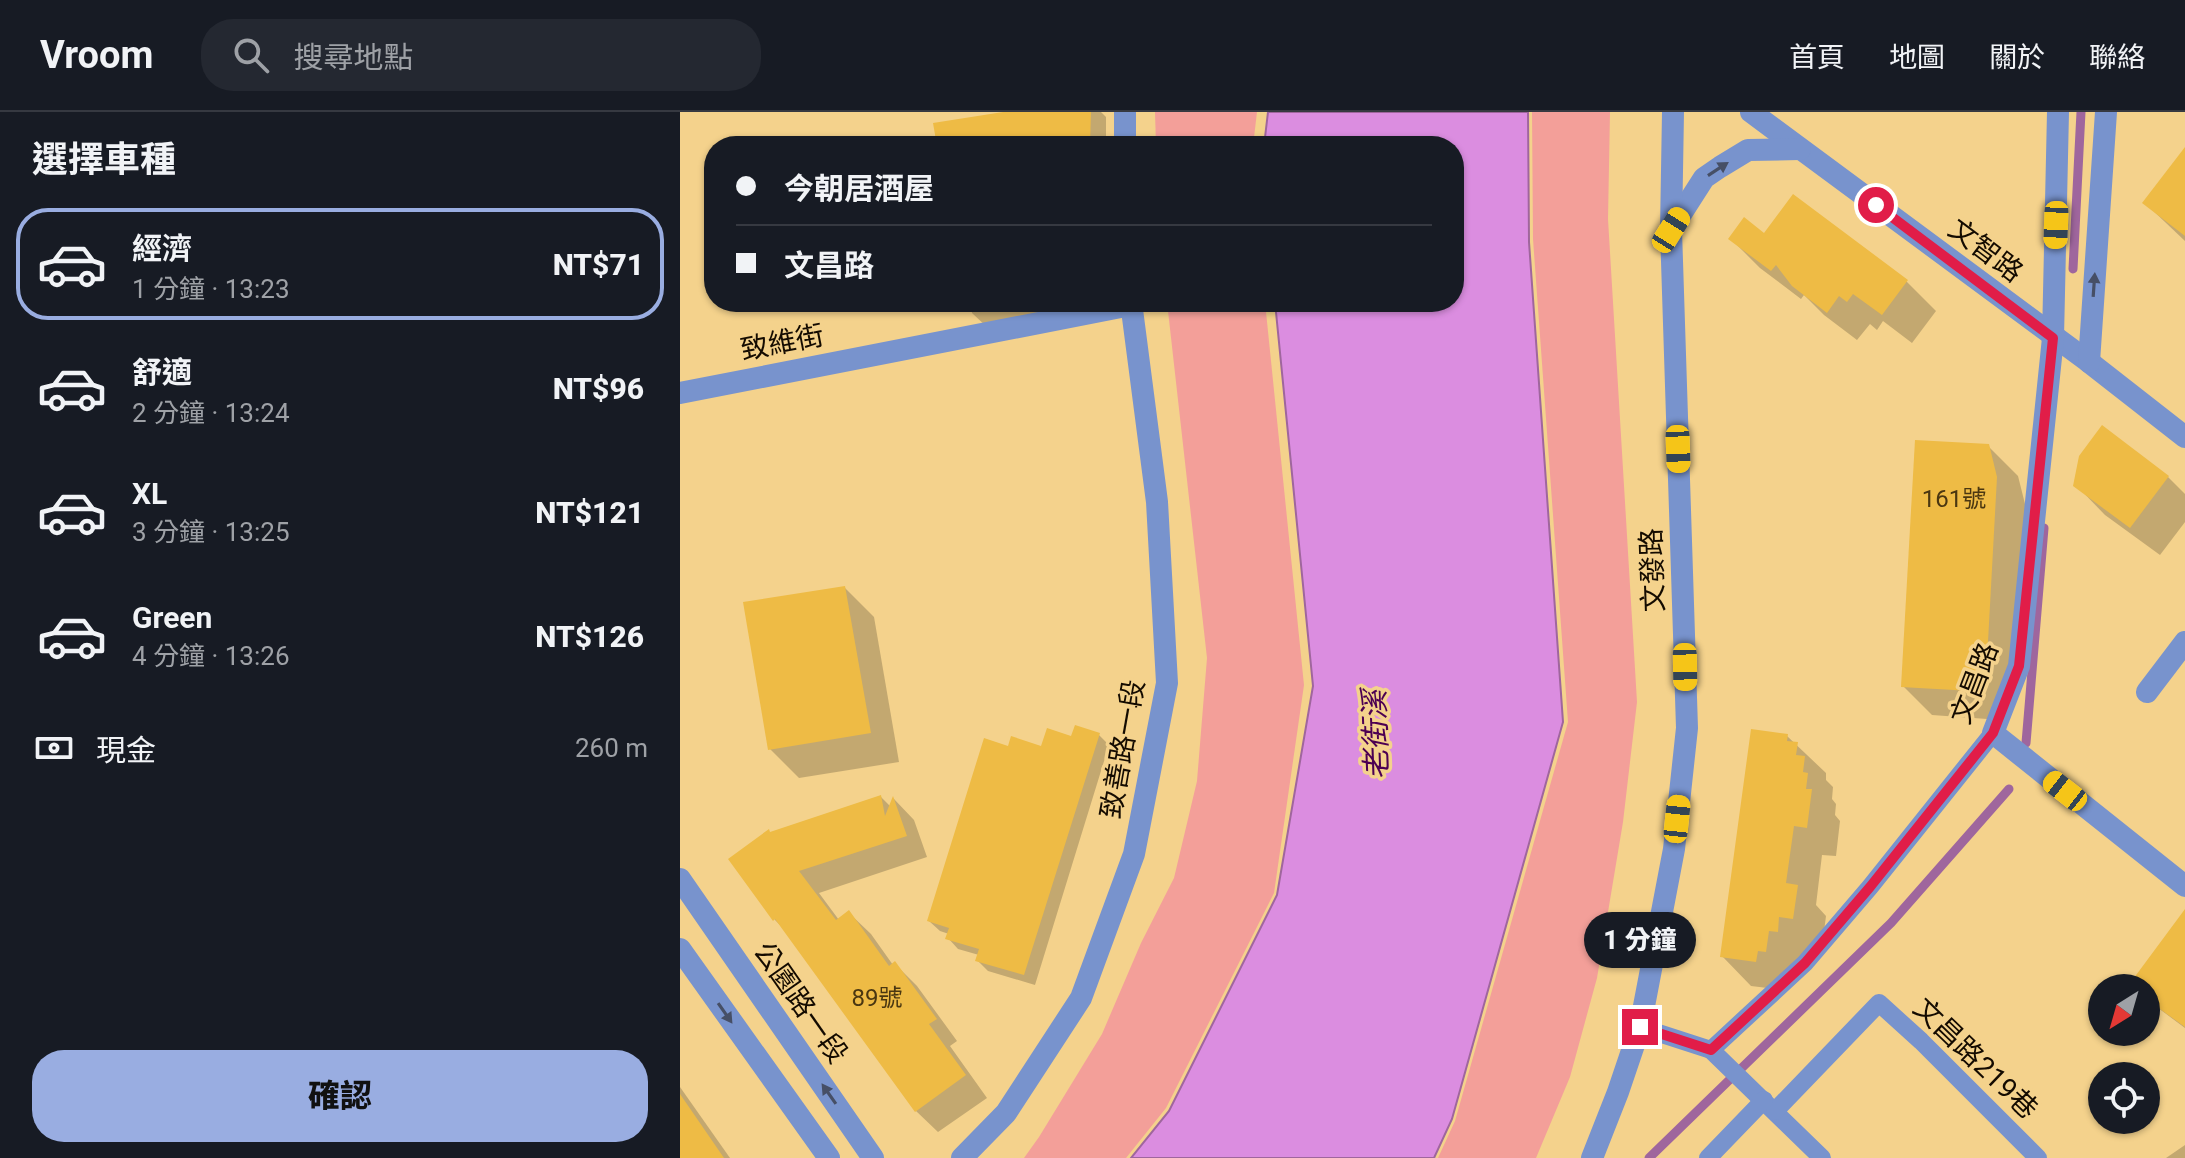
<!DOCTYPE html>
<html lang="zh-TW">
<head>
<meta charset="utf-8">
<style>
  body { margin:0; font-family:Roboto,"Noto Sans TC",sans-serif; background:#242831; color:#f1f3f6; height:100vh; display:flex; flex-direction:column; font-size:30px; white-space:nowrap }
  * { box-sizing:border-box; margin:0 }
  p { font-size:26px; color:#9ea1a6 }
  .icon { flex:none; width:44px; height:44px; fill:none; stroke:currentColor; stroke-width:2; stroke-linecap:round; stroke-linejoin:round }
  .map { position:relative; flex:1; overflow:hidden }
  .drawer { display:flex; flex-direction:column; background:#171b24; width:680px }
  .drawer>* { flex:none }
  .banner { position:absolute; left:24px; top:24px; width:760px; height:176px; border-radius:32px; box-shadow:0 2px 6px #0004; display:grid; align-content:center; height:176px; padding:0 32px; background:#171b24 }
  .needle { width:52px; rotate:217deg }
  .tools { position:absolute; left:1408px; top:862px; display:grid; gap:16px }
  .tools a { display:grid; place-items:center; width:72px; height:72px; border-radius:50%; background:#171b24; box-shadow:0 2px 6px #0004; font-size:40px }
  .end { position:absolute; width:36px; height:36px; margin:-18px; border:10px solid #e11d48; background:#fff; box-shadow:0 0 0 4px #fff }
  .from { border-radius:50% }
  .bubble { position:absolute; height:56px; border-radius:28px; background:#171b24; box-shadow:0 2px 6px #0004; font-size:26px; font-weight:800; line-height:56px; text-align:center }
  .car { position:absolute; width:24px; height:48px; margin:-24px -12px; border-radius:10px; box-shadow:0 0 6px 2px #0007; background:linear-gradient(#f5c518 24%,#345 0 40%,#f5c518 0 76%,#345 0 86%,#f5c518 0) }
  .banner b { display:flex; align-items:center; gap:28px; height:76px; font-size:30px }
  .banner b+b { border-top:2px solid #363941 }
  .banner i { width:20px; height:20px; background:#f1f3f6 }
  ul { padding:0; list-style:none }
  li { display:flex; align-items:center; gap:24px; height:112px; margin:0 16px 12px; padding:0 16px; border:4px solid transparent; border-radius:32px }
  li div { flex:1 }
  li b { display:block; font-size:30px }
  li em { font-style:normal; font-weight:800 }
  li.on { border-color:#99ade1 }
  li>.icon { width:72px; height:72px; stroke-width:1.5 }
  h2 { padding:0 32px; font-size:36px; line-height:96px }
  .pay { display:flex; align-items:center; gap:20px; height:88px; padding:0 32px; font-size:30px }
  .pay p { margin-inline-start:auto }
  .action { display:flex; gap:16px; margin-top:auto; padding:16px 32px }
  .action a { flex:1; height:92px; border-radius:32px; background:#99ade1; color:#111; font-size:32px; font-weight:800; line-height:92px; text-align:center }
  header { display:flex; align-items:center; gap:48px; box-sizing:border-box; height:112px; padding:0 40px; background:#171b24; border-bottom:2px solid #363941 }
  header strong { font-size:38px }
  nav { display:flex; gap:44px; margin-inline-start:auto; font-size:28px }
  .search { width:560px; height:72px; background:#242831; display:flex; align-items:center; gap:20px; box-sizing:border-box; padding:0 28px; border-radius:32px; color:#9ea1a6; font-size:30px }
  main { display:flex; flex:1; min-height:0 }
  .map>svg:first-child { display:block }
  .green { fill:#f39f99 }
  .water { fill:#db8de0; stroke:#9f669d; stroke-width:2 }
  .shadow { fill:#0003 }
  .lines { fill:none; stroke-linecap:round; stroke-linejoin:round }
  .stream { stroke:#9f669d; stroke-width:9 }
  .building { fill:#eebb45 }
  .service { stroke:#7893cd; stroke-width:18 }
  .minor { stroke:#7893cd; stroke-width:22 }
  .oneway { fill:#464f66 }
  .route { stroke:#e11d48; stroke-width:10 }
  .labels { text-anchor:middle; stroke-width:7; stroke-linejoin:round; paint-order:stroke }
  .number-label { font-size:24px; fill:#4a3711 }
  .street-label { font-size:28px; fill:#140b00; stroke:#f4d28c }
  .water-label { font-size:30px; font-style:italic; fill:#4c0052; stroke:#f4d28c }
</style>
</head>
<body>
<header>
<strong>Vroom</strong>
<div class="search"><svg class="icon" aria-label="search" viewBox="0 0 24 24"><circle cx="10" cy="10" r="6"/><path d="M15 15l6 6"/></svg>搜尋地點</div>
<nav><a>首頁</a><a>地圖</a><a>關於</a><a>聯絡</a></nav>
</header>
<main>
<section class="drawer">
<h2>選擇車種</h2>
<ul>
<li class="on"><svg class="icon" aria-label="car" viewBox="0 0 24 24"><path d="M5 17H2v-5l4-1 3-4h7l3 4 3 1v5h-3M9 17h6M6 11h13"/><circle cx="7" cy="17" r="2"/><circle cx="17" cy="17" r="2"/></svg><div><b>經濟</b><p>1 分鐘 · 13:23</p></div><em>NT$71</em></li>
<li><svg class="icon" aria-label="car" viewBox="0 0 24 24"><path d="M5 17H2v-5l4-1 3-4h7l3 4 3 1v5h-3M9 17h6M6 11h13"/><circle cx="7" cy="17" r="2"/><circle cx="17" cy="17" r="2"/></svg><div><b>舒適</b><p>2 分鐘 · 13:24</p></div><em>NT$96</em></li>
<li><svg class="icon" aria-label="car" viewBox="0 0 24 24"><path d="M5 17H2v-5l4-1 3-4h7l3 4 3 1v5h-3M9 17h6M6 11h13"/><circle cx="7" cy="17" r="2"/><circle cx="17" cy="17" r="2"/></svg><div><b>XL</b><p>3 分鐘 · 13:25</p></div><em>NT$121</em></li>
<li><svg class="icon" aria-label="car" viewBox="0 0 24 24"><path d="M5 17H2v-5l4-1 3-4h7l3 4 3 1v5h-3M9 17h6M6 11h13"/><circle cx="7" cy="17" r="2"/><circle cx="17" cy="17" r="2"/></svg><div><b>Green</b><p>4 分鐘 · 13:26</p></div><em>NT$126</em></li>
</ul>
<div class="pay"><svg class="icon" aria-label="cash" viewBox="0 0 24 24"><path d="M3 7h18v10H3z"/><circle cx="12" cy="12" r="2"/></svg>現金<p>260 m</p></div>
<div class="action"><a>確認</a></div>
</section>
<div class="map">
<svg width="1505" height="1046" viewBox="0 0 1505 1046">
  <rect width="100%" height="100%" fill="#f4d28c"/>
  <g class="green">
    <path d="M475,0H577L573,34H476Z"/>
    <path d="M852,0H930L928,107L957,590L943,710L917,866L890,965L856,1046H758L775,1009L888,610L853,127Z"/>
    <path d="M487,190H585L624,573L594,781L486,996L446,1046H344L359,1025L422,922L461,831L494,766L517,669L527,546Z"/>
  </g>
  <path class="water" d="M588,0H848L849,130L883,610L772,1007L754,1046H451L489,999L597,783L633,574L595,190H774V34H584Z"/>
  <g class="shadow">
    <path d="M336,0H421L426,5V34H259Z"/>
    <path d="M1505,53V129L1465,91Z"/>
    <path d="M1114,84L1227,170L1256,199L1232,231L1203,209L1197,218L1190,212L1177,228L1144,203L1124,183L1121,187L1080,156L1050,126L1085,123Z"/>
    <path d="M290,190H425L309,217L292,201Z"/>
    <path d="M1308,334L1338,364L1346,396L1335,578L1321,608L1252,603L1223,574Z"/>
    <path d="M1488,365L1505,382V410L1480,443L1425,403L1396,373Z"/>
    <path d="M165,476L194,505L219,650L119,666L90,637Z"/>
    <path d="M419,623L429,633L355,873L308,859L297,848L299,843L278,837L268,826L269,822L260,819L249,809L330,636H363L393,627Z"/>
    <path d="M1107,624L1146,661V668L1153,675L1152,687L1156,692L1155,703L1160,709L1156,744L1142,743L1136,793L1146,804L1142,835L1105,878L1071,874L1042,844Z"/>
    <path d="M201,685L211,695L214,687L234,708L247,745L139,781L159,808L169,801L191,822L213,853L215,852L237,874L277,929L270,934L307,986L258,1020L236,999L108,821L95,808L51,747L90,722Z"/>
    <path d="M1505,824V916L1466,887V876H1453Z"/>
    <path d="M0,975L50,1046H0Z"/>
    <path d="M1505,1033V1046H1486Z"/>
  </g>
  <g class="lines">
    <g class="stream">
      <path d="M1393,157L1401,0"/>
      <path d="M1346,631L1364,416"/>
      <path d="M969,1046L1211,811L1329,677"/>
    </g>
  </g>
  <g class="building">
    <path d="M323,0H411L410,34H257L253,11Z"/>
    <path d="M1505,35V124L1462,91Z"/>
    <path d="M1113,82L1228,168L1202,203L1173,182L1167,190L1159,184L1147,201L1112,174L1096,153L1091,159L1048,127L1064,105L1084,121Z"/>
    <path d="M1422,313L1489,364L1450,416L1393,374L1399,344Z"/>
    <path d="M1235,328L1309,332L1317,365L1307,548L1292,579L1221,575Z"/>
    <path d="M165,474L191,621L88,638L63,490Z"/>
    <path d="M395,613L420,621L344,863L295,849L299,837L265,827L269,816L247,809L304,626L328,634L331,624L361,634L367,616L391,624Z"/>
    <path d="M1071,617L1108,622L1107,629L1118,630L1116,643L1125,644L1123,660L1128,661L1126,677H1132L1127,716L1114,714L1106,771L1118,773L1113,807L1099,805L1098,820L1089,819L1086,840L1078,839L1076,850L1040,845Z"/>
    <path d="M201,683L205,704L213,684L227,724L119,759L156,808L169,798L209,854L215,849L257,907L249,912L286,963L235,1000L95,807L93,809L48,747L89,717L90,720Z"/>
    <path d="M1505,797V915L1466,887V876H1451L1448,874Z"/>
    <path d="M0,982L44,1046H0Z"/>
  </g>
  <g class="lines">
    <g class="service">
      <path d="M960,915L1031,938L1125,851L1190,775L1313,621"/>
      <path d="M1031,938L1142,1046"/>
      <path d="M1095,999L1199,891L1241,929L1358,1046"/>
      <path d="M1028,1046L1084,988"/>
    </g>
    <g class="minor">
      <path d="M1071,0L1409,250L1505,325"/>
      <path d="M1378,0L1373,226L1339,554L1313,621L1505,774"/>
      <path d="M445,34V0"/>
      <path d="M992,116L1024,66L1040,55L1068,38L1120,37"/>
      <path d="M1409,250L1426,0"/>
      <path d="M0,281L451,193"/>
      <path d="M1467,580L1505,530"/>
      <path d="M0,767L193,1046"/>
      <path d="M0,837L149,1046"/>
      <path d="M282,1046L326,1001L401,886L454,742L487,571L477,390L451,190"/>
      <path d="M912,1046L938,980L960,915L994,737L1007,616L991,118L993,0"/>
    </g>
  </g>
  <defs><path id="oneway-solid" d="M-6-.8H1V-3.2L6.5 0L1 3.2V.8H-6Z" transform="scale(2)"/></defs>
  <g class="oneway">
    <use href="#oneway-solid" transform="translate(1038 57) rotate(-33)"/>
    <use href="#oneway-solid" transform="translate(1414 173) rotate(-86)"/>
    <use href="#oneway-solid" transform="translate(45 901) rotate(55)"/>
    <use href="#oneway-solid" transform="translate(149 982) rotate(-125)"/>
  </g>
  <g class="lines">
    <path class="route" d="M960,915L1031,938L1125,851L1190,775L1313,621L1339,554L1373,226L1196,93"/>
  </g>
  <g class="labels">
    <g class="number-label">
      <text x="1274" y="395">161號</text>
      <text x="197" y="894">89號</text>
    </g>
    <g class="street-label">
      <text transform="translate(1306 138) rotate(37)" y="10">文智路</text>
      <text transform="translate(102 230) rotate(-11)" y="10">致維街</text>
      <text transform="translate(972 458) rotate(-92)" y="10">文發路</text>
      <text transform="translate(1294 571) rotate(-69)" y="10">文昌路</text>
      <text transform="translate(442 637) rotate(-80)" y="10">致善路一段</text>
      <text transform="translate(121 890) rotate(55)" y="10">公園路一段</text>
      <text transform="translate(1296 946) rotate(44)" y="10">文昌路219巷</text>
    </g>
    <g class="water-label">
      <text transform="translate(696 623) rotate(-92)" y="10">老街溪</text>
    </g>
  </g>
</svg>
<div class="tools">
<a><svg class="needle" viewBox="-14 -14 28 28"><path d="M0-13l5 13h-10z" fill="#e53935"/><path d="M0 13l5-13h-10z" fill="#9ea1a6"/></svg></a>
<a><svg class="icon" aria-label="locate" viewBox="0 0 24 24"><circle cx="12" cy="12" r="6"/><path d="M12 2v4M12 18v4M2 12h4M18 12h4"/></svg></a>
</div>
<i class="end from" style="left:1196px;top:93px"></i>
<i class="end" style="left:960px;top:915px"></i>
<div class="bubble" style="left:904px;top:800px;width:112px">1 分鐘</div>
<i class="car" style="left:1376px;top:113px;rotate:182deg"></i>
<i class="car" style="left:991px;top:118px;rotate:32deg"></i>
<i class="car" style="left:998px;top:337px;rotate:178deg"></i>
<i class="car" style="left:1005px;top:555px;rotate:179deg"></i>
<i class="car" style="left:1385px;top:679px;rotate:308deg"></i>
<i class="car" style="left:997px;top:707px;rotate:6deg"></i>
<div class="banner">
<b><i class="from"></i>今朝居酒屋</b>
<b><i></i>文昌路</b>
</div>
</div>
</main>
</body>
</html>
